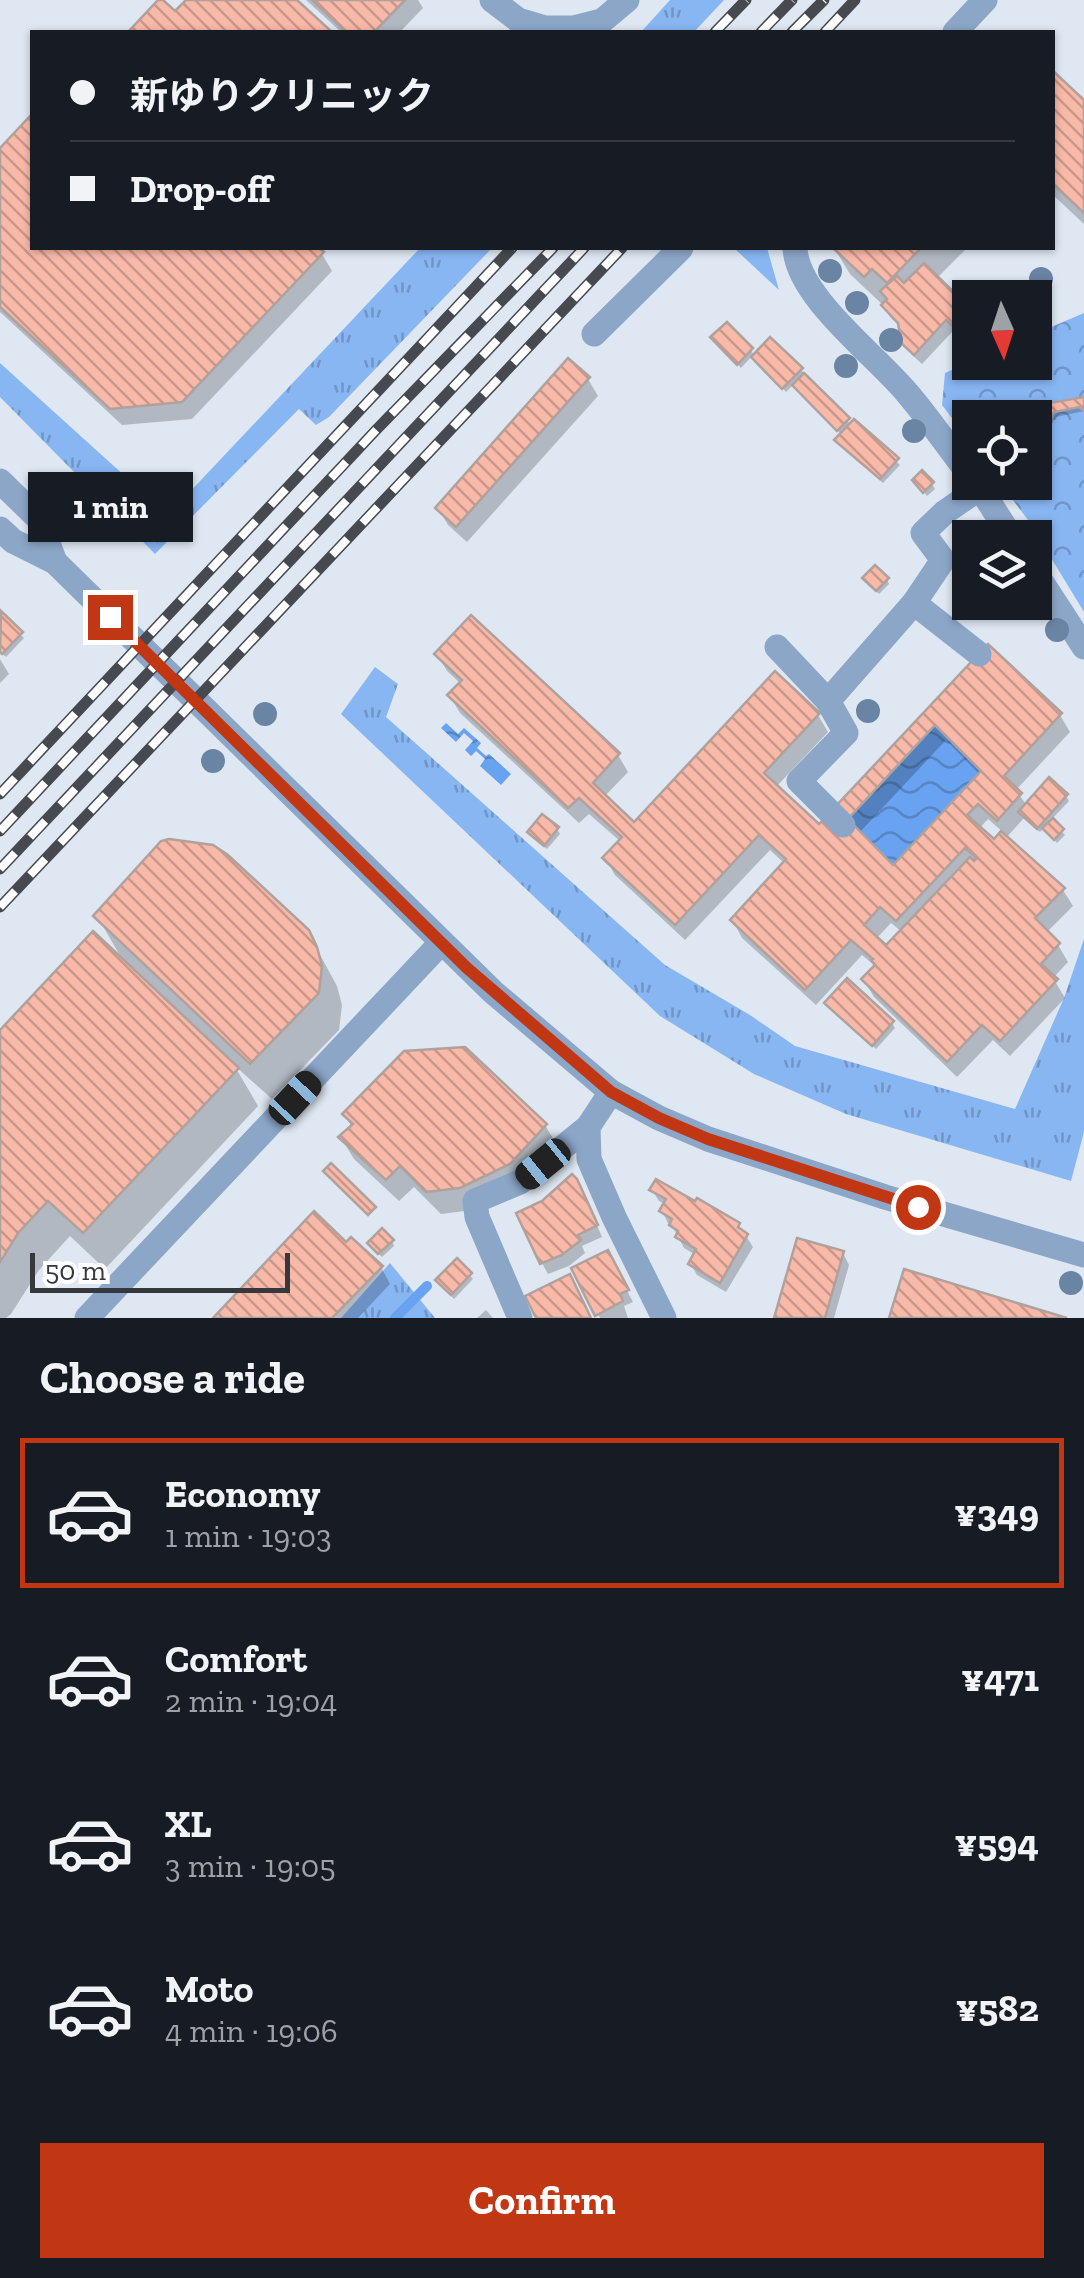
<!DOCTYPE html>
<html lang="en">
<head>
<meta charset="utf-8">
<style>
  body { margin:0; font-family:"Zilla Slab","Noto Sans JP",serif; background:#20242c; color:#f1f3f6; height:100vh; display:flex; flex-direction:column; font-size:38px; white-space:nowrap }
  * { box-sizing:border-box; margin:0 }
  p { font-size:32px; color:#9ea1a6 }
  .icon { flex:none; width:55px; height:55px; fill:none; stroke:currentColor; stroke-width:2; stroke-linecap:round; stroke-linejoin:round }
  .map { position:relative; height:1318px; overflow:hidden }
  .details { display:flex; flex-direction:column; background:#171b24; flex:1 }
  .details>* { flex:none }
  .banner { position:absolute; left:30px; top:30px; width:1025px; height:220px; border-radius:0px; box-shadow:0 2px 8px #0004; display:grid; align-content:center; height:220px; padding:0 40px; background:#171b24 }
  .needle { width:65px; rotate:177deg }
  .controls { position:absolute; left:952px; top:280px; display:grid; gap:20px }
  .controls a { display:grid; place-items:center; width:100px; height:100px; border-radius:0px; background:#171b24; box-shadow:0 2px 8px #0004; font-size:50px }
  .scale { position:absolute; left:30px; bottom:25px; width:260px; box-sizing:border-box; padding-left:10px; border:5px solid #35383d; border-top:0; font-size:28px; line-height:35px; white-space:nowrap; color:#35383d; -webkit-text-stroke:8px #fff; paint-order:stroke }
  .end { position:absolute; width:45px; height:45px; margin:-22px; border:12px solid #c13714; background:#fff; box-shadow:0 0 0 5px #fff }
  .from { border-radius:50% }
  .bubble { position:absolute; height:70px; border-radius:0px; background:#171b24; box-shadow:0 2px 8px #0004; font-size:32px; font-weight:700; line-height:70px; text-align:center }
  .car { position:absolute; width:30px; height:60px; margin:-30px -15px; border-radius:12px; box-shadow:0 0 8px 2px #0007; background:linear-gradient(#222 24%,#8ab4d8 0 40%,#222 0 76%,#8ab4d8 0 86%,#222 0) }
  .banner b { display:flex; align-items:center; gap:35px; height:95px; font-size:38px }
  .banner b+b { border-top:2px solid #363941 }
  .banner i { width:25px; height:25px; background:#f1f3f6 }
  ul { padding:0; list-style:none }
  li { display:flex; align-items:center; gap:30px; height:150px; margin:0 20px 15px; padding:0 20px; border:5px solid transparent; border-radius:0px }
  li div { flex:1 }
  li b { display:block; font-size:38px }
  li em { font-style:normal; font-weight:700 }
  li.on { border-color:#c13714 }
  li>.icon { width:90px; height:90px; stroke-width:1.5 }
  h2 { padding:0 40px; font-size:45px; line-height:120px }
  .button { display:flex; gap:20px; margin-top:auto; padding:20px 40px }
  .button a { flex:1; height:115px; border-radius:0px; background:#c13714; color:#fff; font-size:40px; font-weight:700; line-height:115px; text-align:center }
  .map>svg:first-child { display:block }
  .grass { fill:url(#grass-tufts) }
  .park { fill:url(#park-crowns) }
  .water { fill:url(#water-waves) }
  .shadow { fill:#0003; fill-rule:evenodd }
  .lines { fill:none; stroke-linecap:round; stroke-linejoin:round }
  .stream { stroke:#68a2f0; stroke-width:10 }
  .building { fill:url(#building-back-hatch); stroke:#b0a19d; stroke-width:2.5; fill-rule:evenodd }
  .minor { stroke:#8ca6c8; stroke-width:25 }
  .rail-casing { stroke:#464a50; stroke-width:11 }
  .rail { stroke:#fff; stroke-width:8; stroke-dasharray:22; stroke-linecap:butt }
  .tree { fill:#6a84a3 }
  .route { stroke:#c13714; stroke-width:12 }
</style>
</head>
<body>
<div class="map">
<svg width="1084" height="1318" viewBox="0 0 1084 1318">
  <defs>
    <pattern id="grass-tufts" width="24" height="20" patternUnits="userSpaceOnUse" patternTransform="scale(2.5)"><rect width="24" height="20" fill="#88b6f3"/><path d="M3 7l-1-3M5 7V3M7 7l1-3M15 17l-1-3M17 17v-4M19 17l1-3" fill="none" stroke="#7095c6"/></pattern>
    <pattern id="park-crowns" width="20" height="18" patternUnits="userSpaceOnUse" patternTransform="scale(2.5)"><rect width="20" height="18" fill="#88b6f3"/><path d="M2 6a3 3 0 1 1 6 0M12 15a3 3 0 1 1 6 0" fill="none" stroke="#7095c6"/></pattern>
    <pattern id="water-waves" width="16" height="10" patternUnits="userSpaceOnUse" patternTransform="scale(2.5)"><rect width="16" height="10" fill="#68a2f0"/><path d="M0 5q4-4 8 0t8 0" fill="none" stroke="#5685c4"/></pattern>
    <pattern id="building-back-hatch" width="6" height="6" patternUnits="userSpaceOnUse" patternTransform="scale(2.5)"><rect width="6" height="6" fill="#f9b9a9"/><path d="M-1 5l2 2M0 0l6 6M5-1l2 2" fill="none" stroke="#ca978b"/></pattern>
  </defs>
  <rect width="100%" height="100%" fill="#dee7f2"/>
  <g class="grass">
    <path d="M670,0H724L694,32H641Z"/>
    <path d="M420,248H492L329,417L316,425L299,409L155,554L0,397V363L168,515Z"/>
    <path d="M734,248H767L779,290Z"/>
    <path d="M375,667L398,684L386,717L665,965L750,1015L795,1046L1015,1109L1064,998L1084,939V1132L1071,1181L846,1114L754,1074L660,1016L341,714Z"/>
    <path d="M390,1263L435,1318H341Z"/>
  </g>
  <path class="park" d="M1084,313V612L1028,520L1000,483L1035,482V418H970V442L942,405L945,373L970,362H1035V334Z"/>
  <g class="water">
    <path d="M446,723L458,734L464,728L481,743L477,748L486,756L489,754L511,774L501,785L480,766L485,759L476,751L471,756L465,750L473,741L464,733L456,742L441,728Z"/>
    <path d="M935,725L981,771L893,865L848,819Z"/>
  </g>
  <g class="shadow">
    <path d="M189,0H294L329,32H131L160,1L175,15Z"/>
    <path d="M306,0H418L423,8L400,32H341Z"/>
    <path d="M1052,74L1084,103V224L1052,194Z"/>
    <path d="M32,117V248H315L322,254L332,271L192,419L122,425L0,312V152Z"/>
    <path d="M834,248H967L936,279L970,312V334L964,340L954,330L922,364L911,354L904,342L902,329L890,317L884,306L850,274Z"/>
    <path d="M716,342L751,350L755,357L801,370L851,425L854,422L900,465L883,483L840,445L837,440L842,435L798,391L794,384L786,392L753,355L741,368Z"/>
    <path d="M588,379L598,396L467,542L448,525L438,508Z"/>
    <path d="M1084,400V411L1056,417L1048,431L1040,427L1037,422L1046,406Z"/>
    <path d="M932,484L935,489L927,496L918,485Z"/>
    <path d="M887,579L889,584L879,594L868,583Z"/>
    <path d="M1,615L24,638L6,657L0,652Z"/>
    <path d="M988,648L1060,715L1070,732L1016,790L1027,806L1066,796L1069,801L1051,820L1065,835L1057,843L1045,827L1040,832L1024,818L1006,838L1063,890L1073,906L1046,933L1058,945L1068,962L1053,978L1065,998L1010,1056L993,1040L957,1077L874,997L864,980L876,967L862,955L816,1005L742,938L733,921L785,864L770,850L685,940L615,875L605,858L621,842L589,814L579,823L460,713L450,696L461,684L447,671L437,654L618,755L628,772L604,797L634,825L775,675L818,715L828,732L776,787L819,827ZM946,740L980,775L893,868L859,833ZM988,819L1003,832L994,843L979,829ZM891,923L902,932L886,948L876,939Z"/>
    <path d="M0,659L9,674L0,683Z"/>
    <path d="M557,829L560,834L547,849L530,833Z"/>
    <path d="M97,916L307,931L337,986L342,1005L339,1030L272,1099L234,1065L258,1106L105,1269L70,1236L39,1270L11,1314L6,1318H0V1034L122,959Z"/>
    <path d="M830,1008L892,1023L895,1028L876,1049Z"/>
    <path d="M345,1115L545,1125L558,1147L473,1210L441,1214L414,1187L399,1201L354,1159L341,1138L352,1128Z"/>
    <path d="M652,1190L738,1225L746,1236L753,1247L726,1292L697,1275L691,1264L696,1255L684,1248L672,1225L668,1223L662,1211L666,1205L659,1201Z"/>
    <path d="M583,1193L602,1237L582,1246L585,1253L569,1266L548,1274L542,1263L544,1203Z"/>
    <path d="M392,1241L394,1246L382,1257L373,1248Z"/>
    <path d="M346,1246L381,1267L390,1284L358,1318H217Z"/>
    <path d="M607,1253L633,1302L624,1306L628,1318H600L574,1270Z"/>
    <path d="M843,1253L849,1265L834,1318H777Z"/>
    <path d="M457,1262L473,1279L454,1299L441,1285Z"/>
    <path d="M486,1310L493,1318H477Z"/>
  </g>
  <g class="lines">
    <path class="stream" d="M395,1318L427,1286"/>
  </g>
  <g class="building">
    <path d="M158,0H163L175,11L186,0H297L332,32H128Z"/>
    <path d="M312,0H405L374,32H346Z"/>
    <path d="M1052,70L1084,100V213L1052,183Z"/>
    <path d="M32,114V248H319L324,252L182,402L110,409L0,307V148Z"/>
    <path d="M833,248H921L887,283L872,269L864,277Z"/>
    <path d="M924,263L970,308V317L957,330L946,320L914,355L901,343L898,323L881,305L887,299L880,291L897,276L904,283Z"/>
    <path d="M727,322L753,348L737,365L710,337Z"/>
    <path d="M770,337L803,368L782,389L751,357Z"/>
    <path d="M568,358L590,377L456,527L435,508Z"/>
    <path d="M804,373L850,418L837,431L792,385Z"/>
    <path d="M1084,397V411L1079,407L1054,412L1045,428L1035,423L1044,404Z"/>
    <path d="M854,419L899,458L880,479L834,440Z"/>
    <path d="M922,470L934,482L923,493L912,480Z"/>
    <path d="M875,565L889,578L876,591L862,578Z"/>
    <path d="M1,611L23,632L2,654L0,652Z"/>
    <path d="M471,615L620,753L593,783L634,822L775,671L820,713L764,773L819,824L988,644L1062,713L1004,776L1022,793L997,821L978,804L967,815L994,839L1001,831L1065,888L1035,918L1060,943L1041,964L1058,979L1000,1041L982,1025L947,1062L861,979L875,965L871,960L873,959L851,940L805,990L730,920L786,859L759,835L675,925L602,858L622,837L579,798L568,808L447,695L462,680L434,654ZM935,725L981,771L893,865L848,819ZM965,848L977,858L974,861L970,857L886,945L864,925L880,907L896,921Z"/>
    <path d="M1049,777L1068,794L1037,829L1018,812Z"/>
    <path d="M542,814L559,827L544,846L527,832Z"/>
    <path d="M1053,818L1064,829L1054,840L1042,828Z"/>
    <path d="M169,839L213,845L228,855L309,930L317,947L322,966L319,993L250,1064L93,916L161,841Z"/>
    <path d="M93,931L239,1068L83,1233L48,1201L18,1233L0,1262V1030Z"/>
    <path d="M847,978L894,1021L872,1046L824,1003Z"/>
    <path d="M465,1047L547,1124L510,1164L460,1188L426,1192L400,1166L386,1180L338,1137L353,1124L342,1114L404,1051Z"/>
    <path d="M331,1163L376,1207L368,1215L323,1171Z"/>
    <path d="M572,1174L577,1179L598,1225L578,1235L581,1240L562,1255L540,1264L516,1213L542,1201Z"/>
    <path d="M656,1179L695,1201L697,1198L740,1223L738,1227L748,1234L720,1283L688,1264L696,1249L675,1237L678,1231L669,1225L672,1219L659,1211L666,1199L649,1190Z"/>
    <path d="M314,1211L346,1242L351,1237L383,1266L332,1318H213Z"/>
    <path d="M382,1228L394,1240L378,1254L367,1243Z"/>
    <path d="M797,1238L844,1251L825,1318H774Z"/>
    <path d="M608,1250L629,1290L620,1294L623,1301L595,1316L571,1268Z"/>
    <path d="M457,1258L472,1273L451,1295L435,1280Z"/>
    <path d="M904,1269L1067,1318H889Z"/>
    <path d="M570,1274L591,1318H536L525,1296Z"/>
  </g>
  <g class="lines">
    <g class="minor">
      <path d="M492,0L518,20L545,28H574L602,21L627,0"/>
      <path d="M955,32L985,0"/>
      <path d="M795,248C797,297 877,356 908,394C930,420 949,448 970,475"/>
      <path d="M594,334L681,248"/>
      <path d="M0,481L39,519L55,562"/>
      <path d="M976,482L1012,538"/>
      <path d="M0,529L13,541L55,562L493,992L611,1092L659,1118L708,1139L885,1197L1084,1255"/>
      <path d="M1035,572L1084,647"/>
      <path d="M914,603L979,654"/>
      <path d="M777,647L828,701"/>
      <path d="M843,825L799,781L846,733L828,701L914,603L943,560L923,533L945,512L980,488"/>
      <path d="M588,1127L589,1159L614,1217L664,1318"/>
      <path d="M87,1318L441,943"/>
      <path d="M520,1318L477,1217L475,1201L520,1182L588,1127L611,1092"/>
    </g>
    <g class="rail-casing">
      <g id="rail">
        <path d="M715,32L746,0"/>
        <path d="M761,32L792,0"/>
        <path d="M792,32L824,0"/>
        <path d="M825,32L855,0"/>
        <path d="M0,794L512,248"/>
        <path d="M0,831L377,429L553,248"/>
        <path d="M0,869L584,248"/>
        <path d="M0,907L622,248"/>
      </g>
    </g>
    <use href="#rail" class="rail"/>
  </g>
  <g class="tree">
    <circle cx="830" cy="271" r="12"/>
    <circle cx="1041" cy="279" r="12"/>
    <circle cx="857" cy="303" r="12"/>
    <circle cx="891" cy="340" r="12"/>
    <circle cx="846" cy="366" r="12"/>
    <circle cx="914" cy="431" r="12"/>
    <circle cx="1057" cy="630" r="12"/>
    <circle cx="868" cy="711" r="12"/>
    <circle cx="265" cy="714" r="12"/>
    <circle cx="213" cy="761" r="12"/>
    <circle cx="1071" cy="1283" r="12"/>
  </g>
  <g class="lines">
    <path class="route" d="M110,617L467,968L611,1092L659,1118L708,1139L918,1207"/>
  </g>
</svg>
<div class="controls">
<a><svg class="needle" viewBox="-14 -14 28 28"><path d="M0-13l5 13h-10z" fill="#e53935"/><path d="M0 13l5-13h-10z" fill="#9ea1a6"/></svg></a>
<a><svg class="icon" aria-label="locate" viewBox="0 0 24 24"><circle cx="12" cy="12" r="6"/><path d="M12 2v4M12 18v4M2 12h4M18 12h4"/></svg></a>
<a><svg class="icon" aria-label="layers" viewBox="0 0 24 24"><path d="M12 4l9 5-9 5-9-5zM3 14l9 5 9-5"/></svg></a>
</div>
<div class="scale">50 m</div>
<i class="end from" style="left:918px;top:1207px"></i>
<i class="end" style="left:110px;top:617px"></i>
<div class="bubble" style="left:28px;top:472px;width:165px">1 min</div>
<i class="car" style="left:295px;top:1098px;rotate:43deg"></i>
<i class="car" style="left:543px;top:1164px;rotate:231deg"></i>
<div class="banner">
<b><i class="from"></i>新ゆりクリニック</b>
<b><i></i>Drop-off</b>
</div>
</div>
<section class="details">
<h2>Choose a ride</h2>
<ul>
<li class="on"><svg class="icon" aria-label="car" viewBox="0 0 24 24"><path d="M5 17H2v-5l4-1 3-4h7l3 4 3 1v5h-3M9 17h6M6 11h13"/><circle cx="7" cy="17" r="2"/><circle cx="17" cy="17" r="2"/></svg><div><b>Economy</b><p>1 min · 19:03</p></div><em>¥349</em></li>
<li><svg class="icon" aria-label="car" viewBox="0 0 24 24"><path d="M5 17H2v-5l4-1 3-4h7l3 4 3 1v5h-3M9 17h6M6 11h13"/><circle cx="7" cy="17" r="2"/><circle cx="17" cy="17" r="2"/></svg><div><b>Comfort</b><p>2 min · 19:04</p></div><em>¥471</em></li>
<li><svg class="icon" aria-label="car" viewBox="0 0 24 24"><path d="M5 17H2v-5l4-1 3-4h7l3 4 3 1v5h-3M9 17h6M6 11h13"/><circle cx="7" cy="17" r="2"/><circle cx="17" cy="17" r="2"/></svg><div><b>XL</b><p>3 min · 19:05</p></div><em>¥594</em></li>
<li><svg class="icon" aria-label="car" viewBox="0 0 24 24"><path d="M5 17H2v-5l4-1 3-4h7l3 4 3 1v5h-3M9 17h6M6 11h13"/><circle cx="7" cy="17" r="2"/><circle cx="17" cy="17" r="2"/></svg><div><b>Moto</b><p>4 min · 19:06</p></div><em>¥582</em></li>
</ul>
<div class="button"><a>Confirm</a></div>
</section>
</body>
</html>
